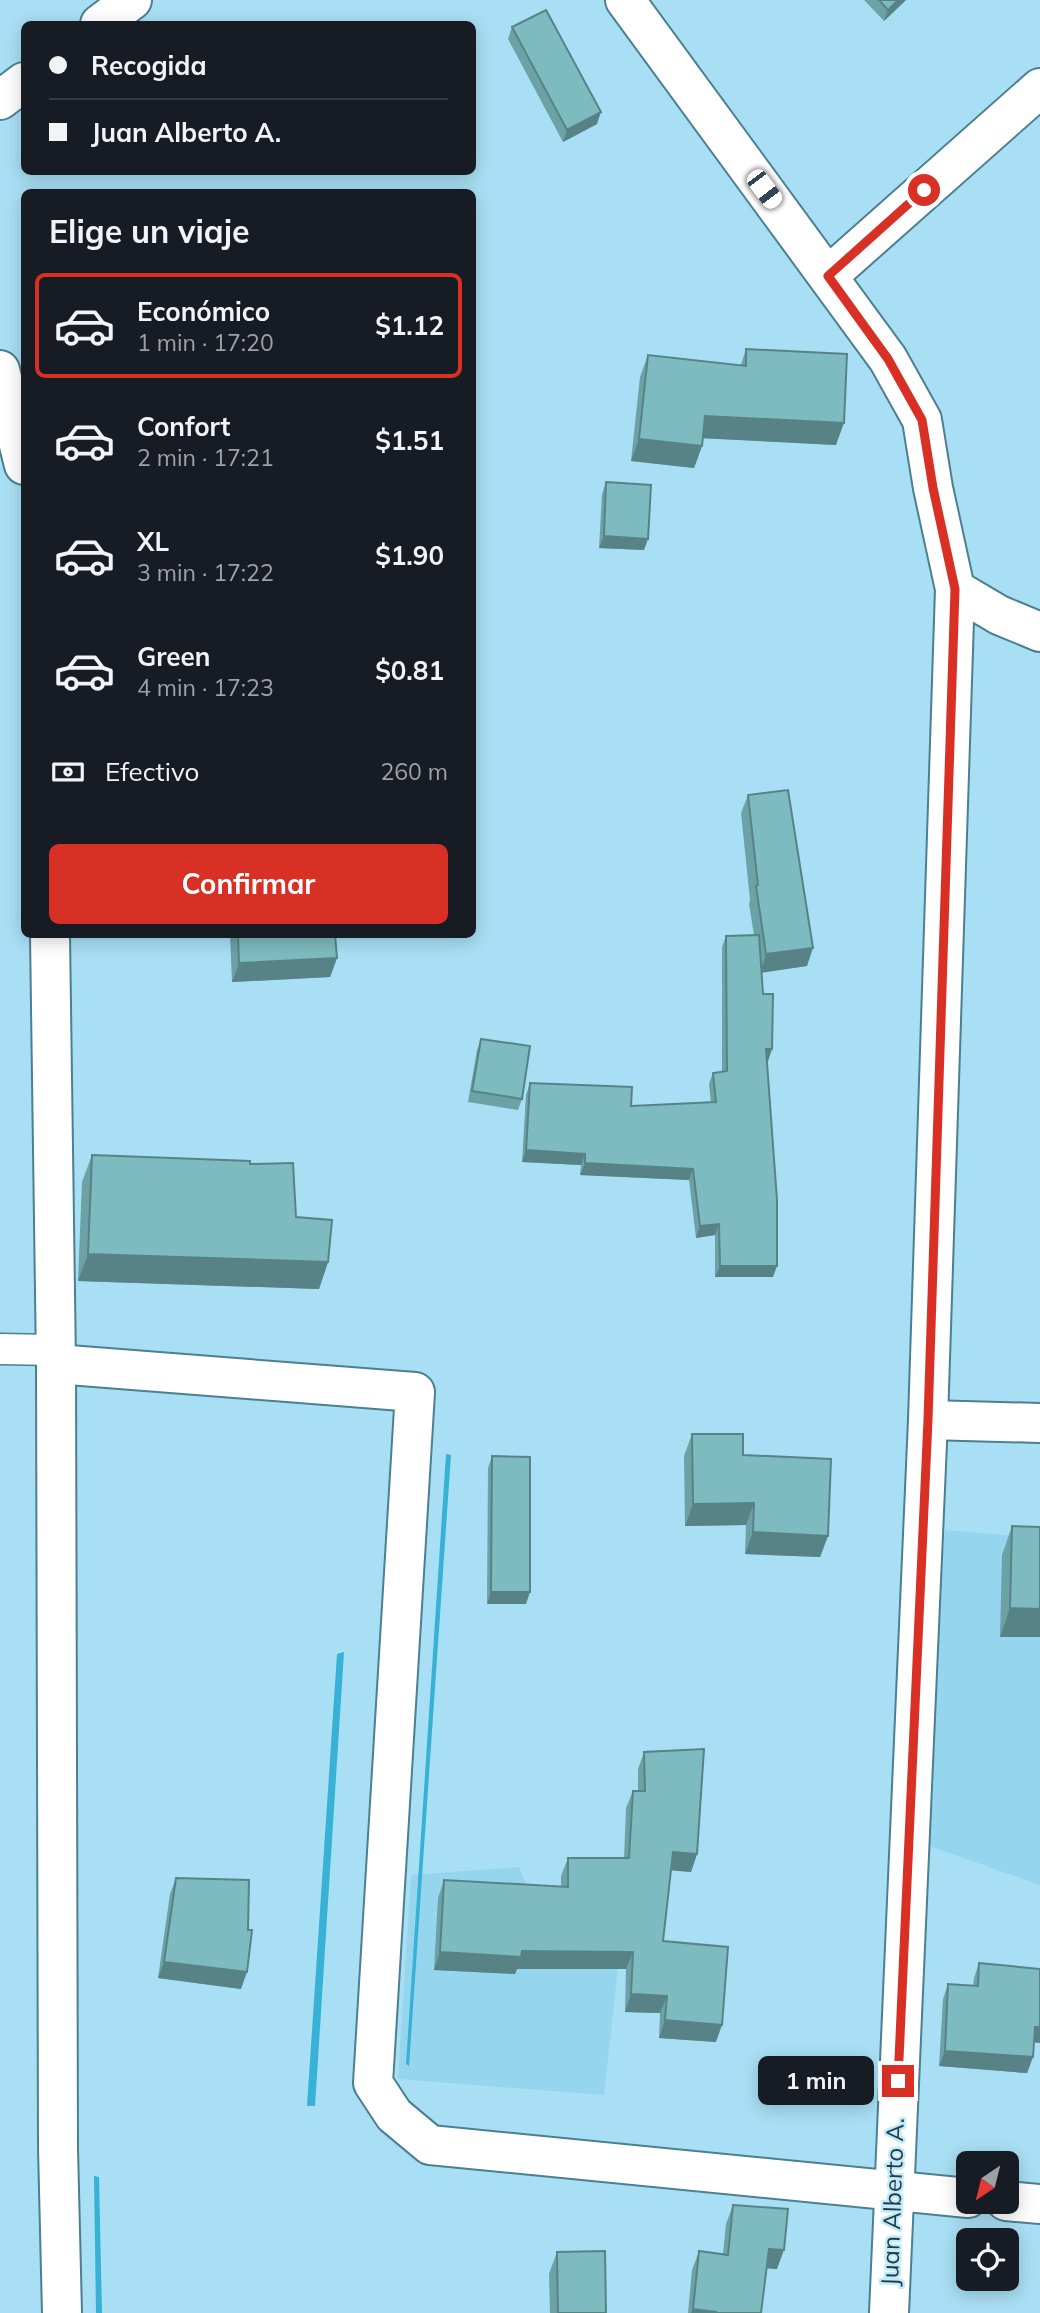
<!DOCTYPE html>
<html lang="es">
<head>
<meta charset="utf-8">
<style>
  body { margin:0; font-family:Mulish,sans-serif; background:#242831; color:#f1f3f6; height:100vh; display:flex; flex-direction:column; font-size:26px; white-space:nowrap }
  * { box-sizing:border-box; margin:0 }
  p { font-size:23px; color:#9ea1a6 }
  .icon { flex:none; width:38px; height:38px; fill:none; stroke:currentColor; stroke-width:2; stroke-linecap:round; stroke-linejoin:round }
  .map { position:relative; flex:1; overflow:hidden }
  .panel { position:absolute; left:21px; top:189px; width:455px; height:749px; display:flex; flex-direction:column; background:#171b24; border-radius:10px; box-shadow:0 4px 18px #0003 }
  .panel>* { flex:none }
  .hud { position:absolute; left:21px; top:21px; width:455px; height:154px; border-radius:10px; box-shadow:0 4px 18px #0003; display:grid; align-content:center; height:154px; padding:0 28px; background:#171b24 }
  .needle { width:46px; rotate:215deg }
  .controls { position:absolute; left:956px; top:2151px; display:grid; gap:14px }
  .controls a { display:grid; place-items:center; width:63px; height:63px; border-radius:10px; background:#171b24; box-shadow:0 4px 18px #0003; font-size:35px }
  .end { position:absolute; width:32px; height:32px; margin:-16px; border:9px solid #d93025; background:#fff; box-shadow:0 0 0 4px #fff }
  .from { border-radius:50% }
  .bubble { position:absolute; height:49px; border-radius:10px; background:#171b24; box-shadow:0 4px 18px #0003; font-size:23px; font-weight:700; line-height:49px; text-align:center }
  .car { position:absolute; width:21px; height:42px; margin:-21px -10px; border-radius:9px; box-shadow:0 0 5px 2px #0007; background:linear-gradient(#fff 24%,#345 0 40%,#fff 0 76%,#345 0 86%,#fff 0) }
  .hud b { display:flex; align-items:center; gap:24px; height:66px; font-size:26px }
  .hud b+b { border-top:2px solid #363941 }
  .hud i { width:18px; height:18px; background:#f1f3f6 }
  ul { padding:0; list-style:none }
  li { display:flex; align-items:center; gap:21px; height:105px; margin:0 14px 10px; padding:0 14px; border:4px solid transparent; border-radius:10px }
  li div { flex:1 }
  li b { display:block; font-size:26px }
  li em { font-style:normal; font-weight:700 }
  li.on { border-color:#d93025 }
  li>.icon { width:63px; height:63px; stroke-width:1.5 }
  h2 { padding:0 28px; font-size:32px; line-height:84px }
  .pay { display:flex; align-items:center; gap:18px; height:77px; padding:0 28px; font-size:26px }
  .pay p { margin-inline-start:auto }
  .cta { display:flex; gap:14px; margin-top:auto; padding:14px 28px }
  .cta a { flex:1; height:80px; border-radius:10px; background:#d93025; color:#fff; font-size:28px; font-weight:700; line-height:80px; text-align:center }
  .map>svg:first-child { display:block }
  .built { fill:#95d5ed }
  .water { fill:#38b1d6 }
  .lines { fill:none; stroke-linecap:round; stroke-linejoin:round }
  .service-casing { stroke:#4b7f92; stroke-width:33 }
  .minor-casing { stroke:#4b7f92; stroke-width:42 }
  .service { stroke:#fff; stroke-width:30 }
  .minor { stroke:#fff; stroke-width:38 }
  .wall { fill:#6ca1a5 }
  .shaded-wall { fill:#588386 }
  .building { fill:#7ebbc0; stroke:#588386; stroke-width:2 }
  .route { stroke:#d93025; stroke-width:9 }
  .labels { text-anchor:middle; stroke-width:5; stroke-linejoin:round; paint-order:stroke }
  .street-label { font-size:24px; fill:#263c44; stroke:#bfebfc }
</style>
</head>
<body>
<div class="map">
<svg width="1040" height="2313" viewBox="0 0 1040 2313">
  <rect width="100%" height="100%" fill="#a9dff4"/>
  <g class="built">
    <path d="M945,1530L1040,1538V1885L915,1841Z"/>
    <path d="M519,1867L533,1901L625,1903L604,2095L398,2079L411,1875Z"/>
  </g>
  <g class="water">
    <path d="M446,1454L451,1455L409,2066L406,2064Z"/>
    <path d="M344,1652L315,2106H307L337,1654Z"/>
    <path d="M94,2176L99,2177L102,2313H96Z"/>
  </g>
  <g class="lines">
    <g class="service-casing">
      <path id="service" d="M0,1349L55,1350"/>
    </g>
    <g class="minor-casing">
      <g id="minor">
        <path d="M625,0L888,359L922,420L933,488L955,589L928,1420L889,2313"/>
        <path d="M100,24L132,0"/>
        <path d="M0,100L24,82"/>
        <path d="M828,276L1040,88"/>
        <path d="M0,370L24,465"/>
        <path d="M955,589L999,615L1040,632"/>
        <path d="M50,934L56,1364L58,2148L62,2313"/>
        <path d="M56,1364L415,1392L373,2083L394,2115L430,2145L968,2198"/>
        <path d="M928,1420L1040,1423"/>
        <path d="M1006,2201L1040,2204"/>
      </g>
    </g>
    <use href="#service" class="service"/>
    <use href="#minor" class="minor"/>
  </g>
  <g class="wall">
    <path d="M864,0H906L884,21Z"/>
    <path d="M512,27L597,124L563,142L508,39Z"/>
    <path d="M746,349L836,445L703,438L702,446L694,468L631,461L640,377L648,355L741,365Z"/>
    <path d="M606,482L644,550L599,548L602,494Z"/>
    <path d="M748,795L807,966L761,972L763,994L772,1049L768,1061H767L773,1277H715V1235L696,1238L689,1180L580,1175L581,1165L522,1162L526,1095L530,1083L631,1106L711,1103L709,1084L713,1073L722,1072V947L726,936L754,935L749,904L750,900L741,813Z"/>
    <path d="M230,934H335L337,958L330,977L232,982Z"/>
    <path d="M481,1039L522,1099L518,1110L468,1102L477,1050Z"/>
    <path d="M92,1155L250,1164L296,1217L328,1262L319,1289L78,1281L82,1182Z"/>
    <path d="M692,1434L743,1455L828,1536L820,1557L745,1554L746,1525L685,1526L684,1456Z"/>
    <path d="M492,1456L526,1604H487L488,1468Z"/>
    <path d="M1012,1526L1040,1527V1637H1000L1002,1555Z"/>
    <path d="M644,1752L697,1854L691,1872L671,1870L663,1941L716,2042L659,2038L660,2013L625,2012L626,1969H517L515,1974L434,1970L438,1898L444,1880L561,1887V1876L568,1858H624L626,1808L633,1791H638V1769Z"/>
    <path d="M176,1878L241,1989L158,1978L170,1894Z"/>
    <path d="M979,1963L1034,2043L1033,2057L1027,2073L939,2066L943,1999L948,1984L973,1986L974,1978Z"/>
    <path d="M733,2205L777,2269L767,2268L761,2313H688L692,2270L699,2251L723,2254L726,2224Z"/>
    <path d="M557,2252L606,2313H550L549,2274Z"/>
  </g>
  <g class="shaded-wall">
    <path d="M898,0H906L884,21L888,10Z"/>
    <path d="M601,112L597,124L563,142L567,130Z"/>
    <path d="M705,416L844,423L836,445L697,438Z"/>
    <path d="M639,439L702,446L694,468L631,461Z"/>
    <path d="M604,536L648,539L644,550L599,548Z"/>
    <path d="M813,948L807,966L760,973L766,954Z"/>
    <path d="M337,958L330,977L232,982L239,963Z"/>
    <path d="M766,1049H772L768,1061H762Z"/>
    <path d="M526,1150L585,1154L581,1165L522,1162Z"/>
    <path d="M585,1163L693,1169L689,1180L580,1175Z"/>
    <path d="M719,1224L715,1235L696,1238L700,1226Z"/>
    <path d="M88,1254L328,1262L319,1289L78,1281Z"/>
    <path d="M720,1266H777L773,1277H715Z"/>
    <path d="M754,1503L746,1525L685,1526L693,1504Z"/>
    <path d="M753,1532L828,1536L820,1557L745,1554Z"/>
    <path d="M491,1592H530L526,1604H487Z"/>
    <path d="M1010,1608L1040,1609V1637H1000Z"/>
    <path d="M673,1852L697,1854L691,1872L667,1870Z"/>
    <path d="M522,1951L633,1952L626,1969H517L515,1974L434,1970L440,1952Z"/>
    <path d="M164,1962L247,1972L241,1989L158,1978Z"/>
    <path d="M631,1994L667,1996L660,2013L625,2012Z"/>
    <path d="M665,2020L722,2025L716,2042L659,2038Z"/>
    <path d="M1035,2027H1040V2043L1029,2042Z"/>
    <path d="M945,2051L1033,2057L1027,2073L939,2066Z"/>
    <path d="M769,2249L784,2250L777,2269L762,2268Z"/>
    <path d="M693,2309L716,2312V2313H691Z"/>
  </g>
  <g class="building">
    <path d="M879,0H898L888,10Z"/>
    <path d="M546,10L601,112L567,130L512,27Z"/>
    <path d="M746,349L847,354L844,423L705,416L702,446L639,439L648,355L746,366Z"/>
    <path d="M606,482L651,485L648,539L604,536Z"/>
    <path d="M788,790L813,948L766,954L756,886L758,885L748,795Z"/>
    <path d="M238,934H335L337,958L239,963Z"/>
    <path d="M759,935L763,994H773L772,1049H766L777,1200V1266H720L719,1224L700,1226L693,1169L585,1163V1154L526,1150L530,1083L632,1087L631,1106L716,1102L713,1073L727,1071L726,936Z"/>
    <path d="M481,1039L530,1046L522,1099L472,1091Z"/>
    <path d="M92,1155L250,1161V1164L293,1163L296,1217L332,1220L328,1262L88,1254Z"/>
    <path d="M692,1434H743V1455L831,1459L828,1536L753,1532L754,1503L693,1504Z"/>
    <path d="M492,1456L530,1457V1592H491Z"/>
    <path d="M1012,1526L1040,1527V1609L1010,1608Z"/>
    <path d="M704,1749L697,1854L673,1852L663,1941L728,1947L722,2025L665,2020L667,1996L631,1994L633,1952L522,1951L521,1957L440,1952L444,1880L568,1887V1858H629L633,1791H645L644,1752Z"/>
    <path d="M176,1878L249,1880L248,1930H252L247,1972L164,1962Z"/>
    <path d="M979,1963L1040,1969V2027H1035L1033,2057L945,2051L948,1984L978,1986Z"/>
    <path d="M733,2205L788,2209L784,2250L769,2249L761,2313H716V2312L693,2309L699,2251L728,2255Z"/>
    <path d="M605,2251L606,2313H558L557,2252Z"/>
  </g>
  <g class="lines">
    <path class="route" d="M898,2081L928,1420L955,589L933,488L922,420L888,359L828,276L924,190"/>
  </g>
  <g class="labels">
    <g class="street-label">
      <text transform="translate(893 2202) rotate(-88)" y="8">Juan Alberto A.</text>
    </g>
  </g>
</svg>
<div class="controls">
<a><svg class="needle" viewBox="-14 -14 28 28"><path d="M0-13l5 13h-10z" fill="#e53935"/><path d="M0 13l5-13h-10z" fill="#9ea1a6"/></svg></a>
<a><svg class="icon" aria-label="locate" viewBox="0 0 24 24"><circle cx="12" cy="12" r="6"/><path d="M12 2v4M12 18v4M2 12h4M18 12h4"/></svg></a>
</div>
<i class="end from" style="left:924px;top:190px"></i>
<i class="end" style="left:898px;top:2081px"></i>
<div class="bubble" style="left:758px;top:2056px;width:116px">1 min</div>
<i class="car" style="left:764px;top:189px;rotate:143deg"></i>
<div class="hud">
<b><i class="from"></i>Recogida</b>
<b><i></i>Juan Alberto A.</b>
</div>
<section class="panel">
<h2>Elige un viaje</h2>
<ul>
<li class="on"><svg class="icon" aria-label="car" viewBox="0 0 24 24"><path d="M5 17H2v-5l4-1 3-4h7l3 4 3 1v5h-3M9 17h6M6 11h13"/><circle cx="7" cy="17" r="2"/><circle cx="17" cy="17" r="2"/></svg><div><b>Económico</b><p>1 min · 17:20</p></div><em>$1.12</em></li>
<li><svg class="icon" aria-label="car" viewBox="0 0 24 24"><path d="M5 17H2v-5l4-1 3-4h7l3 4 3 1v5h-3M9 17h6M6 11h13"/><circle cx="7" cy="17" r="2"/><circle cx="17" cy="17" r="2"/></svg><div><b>Confort</b><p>2 min · 17:21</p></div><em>$1.51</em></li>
<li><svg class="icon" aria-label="car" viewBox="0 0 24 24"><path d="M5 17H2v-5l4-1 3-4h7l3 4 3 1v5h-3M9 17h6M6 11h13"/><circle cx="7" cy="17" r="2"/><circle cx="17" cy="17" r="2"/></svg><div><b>XL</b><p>3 min · 17:22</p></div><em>$1.90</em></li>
<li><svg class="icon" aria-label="car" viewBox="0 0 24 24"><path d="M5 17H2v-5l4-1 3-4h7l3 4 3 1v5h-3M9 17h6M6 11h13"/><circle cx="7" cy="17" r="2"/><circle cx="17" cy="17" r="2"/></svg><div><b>Green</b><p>4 min · 17:23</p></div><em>$0.81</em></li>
</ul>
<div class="pay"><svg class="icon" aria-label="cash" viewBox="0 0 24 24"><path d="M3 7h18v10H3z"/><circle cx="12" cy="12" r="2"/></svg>Efectivo<p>260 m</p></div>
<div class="cta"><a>Confirmar</a></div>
</section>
</div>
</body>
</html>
